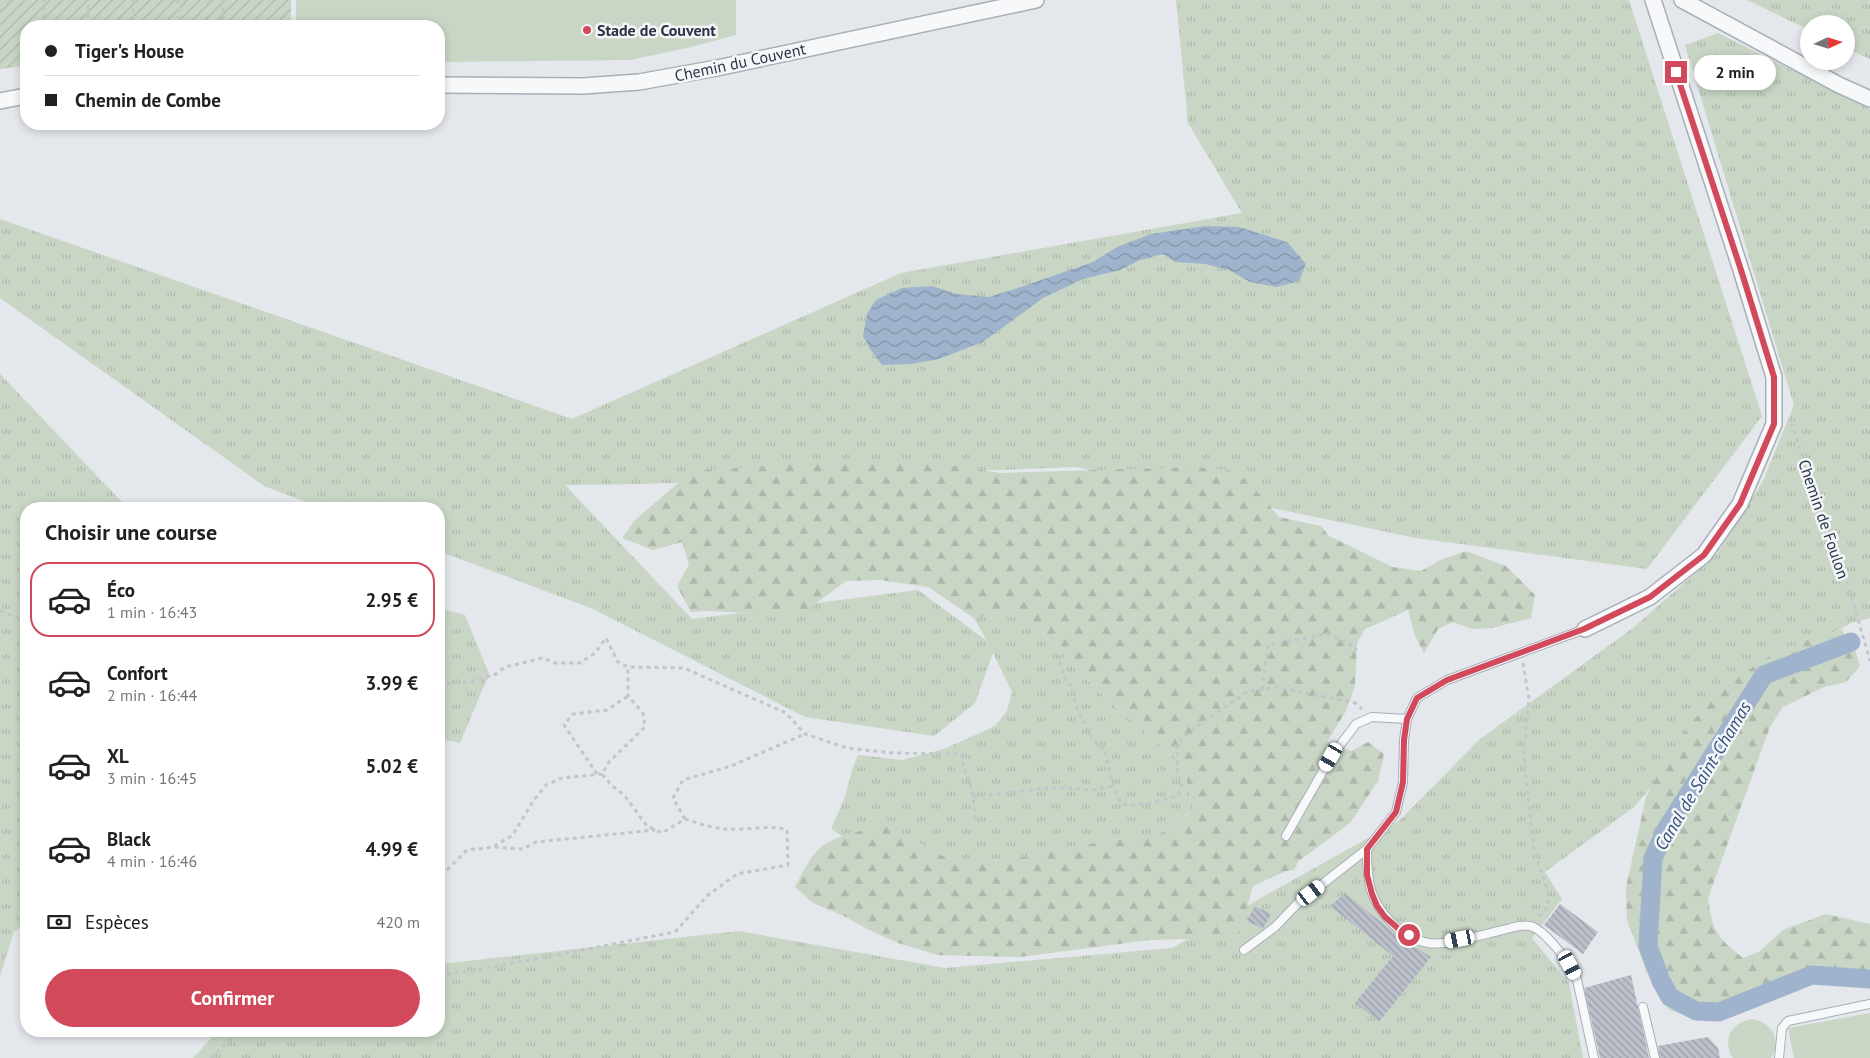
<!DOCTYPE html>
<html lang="fr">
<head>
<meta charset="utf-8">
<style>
  body { margin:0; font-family:"PT Sans",sans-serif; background:#f2f2f2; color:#202124; height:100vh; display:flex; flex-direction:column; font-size:19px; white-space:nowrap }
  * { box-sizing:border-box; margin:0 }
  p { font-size:16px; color:#757577 }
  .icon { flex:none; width:28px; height:28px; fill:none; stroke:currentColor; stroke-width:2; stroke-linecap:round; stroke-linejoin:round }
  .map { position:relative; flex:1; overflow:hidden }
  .side { position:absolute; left:20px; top:502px; width:425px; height:535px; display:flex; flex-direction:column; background:#fff; border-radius:20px; box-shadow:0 2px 8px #0003 }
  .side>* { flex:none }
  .banner { position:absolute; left:20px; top:20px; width:425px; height:110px; border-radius:20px; box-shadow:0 2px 8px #0003; display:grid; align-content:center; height:110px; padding:0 25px; background:#fff }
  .needle { width:32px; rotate:86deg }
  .fabs { position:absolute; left:1800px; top:15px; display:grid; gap:10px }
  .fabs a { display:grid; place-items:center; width:55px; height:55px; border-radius:50%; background:#fff; box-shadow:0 2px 8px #0003; font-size:25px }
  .end { position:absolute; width:22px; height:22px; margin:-11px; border:6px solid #d1495b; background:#fff; box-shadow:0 0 0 2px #fff }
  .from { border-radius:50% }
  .bubble { position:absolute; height:35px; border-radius:18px; background:#fff; box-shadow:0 2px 8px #0003; font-size:16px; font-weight:700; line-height:35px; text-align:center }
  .car { position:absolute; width:15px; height:30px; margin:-15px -8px; border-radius:6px; box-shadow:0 0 4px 1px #0007; background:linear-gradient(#fff 24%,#345 0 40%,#fff 0 76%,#345 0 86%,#fff 0) }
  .banner b { display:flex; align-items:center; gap:18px; height:48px; font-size:19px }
  .banner b+b { border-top:1px solid #e0e0e0 }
  .banner i { width:12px; height:12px; background:#202124 }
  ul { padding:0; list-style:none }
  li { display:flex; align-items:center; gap:15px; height:75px; margin:0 10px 8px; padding:0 15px; border:2px solid transparent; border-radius:20px }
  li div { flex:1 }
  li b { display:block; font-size:19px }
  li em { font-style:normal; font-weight:700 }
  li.active { border-color:#d1495b }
  li>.icon { width:45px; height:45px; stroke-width:1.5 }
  h2 { padding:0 25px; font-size:22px; line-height:60px }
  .pay { display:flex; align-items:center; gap:12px; height:55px; padding:0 25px; font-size:19px }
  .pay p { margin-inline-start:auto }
  .primary-button { display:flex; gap:10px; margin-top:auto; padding:10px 25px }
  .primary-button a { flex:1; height:58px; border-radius:30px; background:#d1495b; color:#fff; font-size:20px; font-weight:700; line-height:58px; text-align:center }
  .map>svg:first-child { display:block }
  .grass { fill:url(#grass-tufts) }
  .forest { fill:url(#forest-firs) }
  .park { fill:#c9d6c5 }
  .garden { fill:url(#garden-furrows) }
  .water { fill:url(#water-waves) }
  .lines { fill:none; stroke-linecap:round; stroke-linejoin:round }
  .canal { stroke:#9fb4cc; stroke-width:19 }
  .building { fill:url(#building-back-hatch) }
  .service-casing { stroke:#a9aeb7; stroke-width:10 }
  .minor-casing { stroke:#a9aeb7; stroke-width:18 }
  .path { stroke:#c2c5cb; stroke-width:3; stroke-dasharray:4 4; stroke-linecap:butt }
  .service { stroke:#f7f8fa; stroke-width:8 }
  .minor { stroke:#f7f8fa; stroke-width:15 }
  .route { stroke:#d1495b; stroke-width:6 }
  .poi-dot { fill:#d1495b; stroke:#f4f6f9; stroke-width:2 }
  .labels { text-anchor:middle; stroke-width:5; stroke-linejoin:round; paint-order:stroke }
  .poi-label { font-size:16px; font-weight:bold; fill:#2b3445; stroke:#f4f6f9; text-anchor:start }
  .street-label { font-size:16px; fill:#2b3445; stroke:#f4f6f9 }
  .water-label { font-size:18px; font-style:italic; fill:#34527a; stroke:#f4f6f9 }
</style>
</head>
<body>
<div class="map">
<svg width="1870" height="1058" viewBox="0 0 1870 1058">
  <defs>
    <pattern id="grass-tufts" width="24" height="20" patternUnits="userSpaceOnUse" patternTransform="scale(1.25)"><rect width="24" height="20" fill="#c9d6c5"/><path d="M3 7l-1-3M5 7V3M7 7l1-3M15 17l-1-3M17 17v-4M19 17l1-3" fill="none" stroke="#adb8ab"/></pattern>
    <pattern id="forest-firs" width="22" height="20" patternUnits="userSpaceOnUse" patternTransform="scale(1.25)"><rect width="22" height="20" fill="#c9d6c5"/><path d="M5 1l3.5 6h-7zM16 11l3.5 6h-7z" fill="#adb8ab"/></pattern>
    <pattern id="garden-furrows" width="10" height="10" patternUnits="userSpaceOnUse" patternTransform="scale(1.25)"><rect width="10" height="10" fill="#c9d6c5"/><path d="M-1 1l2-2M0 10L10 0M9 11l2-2" fill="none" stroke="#adb8ab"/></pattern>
    <pattern id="water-waves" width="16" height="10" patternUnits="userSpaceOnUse" patternTransform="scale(1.25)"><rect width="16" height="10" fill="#9fb4cc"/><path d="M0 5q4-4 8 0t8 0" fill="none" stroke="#8293a7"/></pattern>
    <pattern id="building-back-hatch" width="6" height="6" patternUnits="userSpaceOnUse" patternTransform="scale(1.25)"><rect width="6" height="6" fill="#bbc0ca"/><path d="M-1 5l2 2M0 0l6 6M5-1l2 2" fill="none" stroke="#989da6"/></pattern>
  </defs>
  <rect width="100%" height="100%" fill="#e4e7ec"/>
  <g class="grass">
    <path d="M1176,0H1629L1762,416L1647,569L1416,538L1076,467L644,484L565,485L692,619L918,590L987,641L974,618L1009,612L1034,623L1064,657L1112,704L1184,765L1191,807L1180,825L1152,837H1125L1027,856L962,865L929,849L888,825L842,836L831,829L845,797L853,767L858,755L902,760L944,749L995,726L1007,711L1012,692L993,653L975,703L934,736L805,717L593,609L439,551V509H325L264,486L0,298V219L572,419L901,273L1242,213L1188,123Z"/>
    <path d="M1747,0H1870V59L1846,48V24H1809V30Z"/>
    <path d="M1718,33L1870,109V618L1851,623L1733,693L1634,807L1545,872L1562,899L1532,938L1569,983L1583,1058H193L218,1031H439V964L739,931L945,968L1172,948L1400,820L1480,739L1633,628L1717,554L1763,481L1794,405L1685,45Z"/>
    <path d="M0,374L121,501L138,509H26V924L14,932L0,976Z"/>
    <path d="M439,608L465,615L489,674L460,743L439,739Z"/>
  </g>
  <g class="forest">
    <path d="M847,461H923L1000,473L1196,467L1229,470L1247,480L1279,517L1321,526L1329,536L1393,567L1421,571L1440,560L1466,551L1506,566L1535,595L1531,618L1492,628L1472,629L1453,622L1438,629L1424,653L1415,636L1408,610L1365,629L1357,643L1355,686L1346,711L1327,742L1351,751L1368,742L1384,754L1378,781L1350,823L1299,861L1294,870L1286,871L1253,886L1241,930L1228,938L1150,940L1020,957L938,955L898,943L869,930L846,917L813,903L795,887C802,874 808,860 818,850C834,834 867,830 888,825L929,849L962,865L1027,856L1125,837H1152L1180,825L1191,807L1184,765L1112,704L1064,657L1034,623L1009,612L974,618L928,587L880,580L846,581L800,615L705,611L691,612L677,586L689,564L682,542L653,550L622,538L635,520L692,471Z"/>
    <path d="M1841,629L1855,650L1860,666L1846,682L1824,687L1783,707L1770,727L1708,898C1713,932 1716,936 1743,958L1760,951L1783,930L1826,914L1870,924V972L1811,970L1712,1019L1696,1018L1669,1010L1647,973L1627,920L1626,887L1646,797L1666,759L1690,724L1728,683L1781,649Z"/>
  </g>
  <g class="park">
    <path d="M296,0H736V35L687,48L630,60L439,62V26H296Z"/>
    <path d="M1870,1013V1058H1794L1788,1028Z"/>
    <path d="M1752,1019C1771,1022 1783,1040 1771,1058H1733C1721,1040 1732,1022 1752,1019Z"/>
  </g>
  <path class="garden" d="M0,0H291V26H26V66L0,69Z"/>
  <path class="water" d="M1206,226L1239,227L1287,242L1306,264L1299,281L1276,287L1250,282L1229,270L1205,264L1175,262L1163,254L1140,260L1120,270L1083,279L1043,298L983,342L967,348L939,359L911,364L882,365L870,349L863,336L867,314L876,300L902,288L932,286L956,294L989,297L1021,287L1093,262L1117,247L1151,234Z"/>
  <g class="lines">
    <path class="canal" d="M1851,642L1764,675L1667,828L1653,858L1648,946L1661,981L1670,997L1696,1011L1719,1012L1812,975L1870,979"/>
  </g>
  <g class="building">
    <path d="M1345,893L1398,936L1431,957L1379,1022L1355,1003L1393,956L1330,906Z"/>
    <path d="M1560,904L1598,932L1583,954L1544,925Z"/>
    <path d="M1255,906L1271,914L1263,929L1247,921Z"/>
    <path d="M1631,975L1649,1058H1600L1584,988Z"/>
    <path d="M1708,1037L1718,1048L1720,1058H1660L1658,1046Z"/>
  </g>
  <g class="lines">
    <g class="service-casing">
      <g id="service">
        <path d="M1286,836L1331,757L1356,724L1372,717L1407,719"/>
        <path d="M1367,849C1367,881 1369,902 1394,925C1403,933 1416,941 1428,943C1446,946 1484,934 1503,930C1511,928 1522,924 1530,926C1544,929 1569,962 1576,975L1594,1058"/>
        <path d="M1244,950L1275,927L1297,904L1367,849L1396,812L1403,782L1404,740L1407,719L1417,698L1447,680L1585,629"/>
        <path d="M1643,1007L1655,1058"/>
        <path d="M1779,1058L1782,1028L1788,1021L1870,1004"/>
      </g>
    </g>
    <g class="minor-casing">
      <g id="minor">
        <path d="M1682,0L1839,85L1870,99"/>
        <path d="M439,85L583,86L639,82L717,68L1036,0"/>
        <path d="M0,101L26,96"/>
        <path d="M1585,629L1650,597L1704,555L1740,504L1774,424V377L1741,270L1653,0"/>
      </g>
    </g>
    <g class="path">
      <path d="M178,0V17"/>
      <path d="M88,17V0"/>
      <path d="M44,18V0"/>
      <path d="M133,20V0"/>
      <path d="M223,20V0"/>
      <path d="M1791,423L1850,591L1870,661"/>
      <path d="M0,611L17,617L26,622"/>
      <path d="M1063,654L1060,664L1065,679L1070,684L1078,712L1082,717L1092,739L1105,750C1106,761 1115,795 1121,802C1129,811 1168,799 1178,795L1182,785C1173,767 1180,762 1176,746L1190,731L1247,692L1277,687L1355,703L1362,709"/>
      <path d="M1523,663L1529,699L1524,750L1525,770L1534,850L1548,892V902L1545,911L1538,917"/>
      <path d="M439,684L471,682L496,674L505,667L542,658L555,663H580L595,653L606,638L618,662L628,667L684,668L786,713L805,734L847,748L893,753L962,754C962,765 966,772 969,781C974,794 974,807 975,821"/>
      <path d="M1262,689L1268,645L1327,634L1351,645L1357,650"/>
      <path d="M597,774L564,725L573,714L607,710L628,696"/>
      <path d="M973,797L1057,787L1092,790L1114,786"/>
      <path d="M685,819L673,798L683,780L731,766L805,734"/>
      <path d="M494,846L512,836L534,800L546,785L562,778L602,774"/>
      <path d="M439,871L448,869L467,850L493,847L523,849L536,842L655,830"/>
      <path d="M439,975L473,971L675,932L708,895L737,874L788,865L787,830C772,824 743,831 724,829C711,828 698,823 685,819L662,833L647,826L624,795L611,785L602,774L609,762L645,727L643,713L628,696V667"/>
      <path d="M211,1058L240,1031"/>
    </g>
    <use href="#service" class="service"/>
    <use href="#minor" class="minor"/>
  </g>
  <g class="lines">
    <path class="route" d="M1409,935L1400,930L1385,917L1377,906L1372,894L1367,875V849L1396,812L1403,782L1404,740L1407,719L1417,698L1447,680L1584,629L1650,597L1704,555L1740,504L1774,424V377L1741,270L1676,72"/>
  </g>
  <circle class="poi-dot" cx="587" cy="30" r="5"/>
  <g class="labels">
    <g class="poi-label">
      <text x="597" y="36">Stade de Couvent</text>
    </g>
    <g class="street-label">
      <text transform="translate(740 62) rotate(-12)" y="6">Chemin du Couvent</text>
      <text transform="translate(1824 519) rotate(71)" y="6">Chemin de Foulon</text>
    </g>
    <g class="water-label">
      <text transform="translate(1703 776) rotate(-59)" y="6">Canal de Saint-Chamas</text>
    </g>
  </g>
</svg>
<div class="fabs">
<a><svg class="needle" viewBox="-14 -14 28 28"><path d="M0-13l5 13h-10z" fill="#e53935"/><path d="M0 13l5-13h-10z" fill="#757577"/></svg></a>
</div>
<i class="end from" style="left:1409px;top:935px"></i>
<i class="end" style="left:1676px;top:72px"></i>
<div class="bubble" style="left:1694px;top:55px;width:82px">2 min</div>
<i class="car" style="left:1331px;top:757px;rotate:210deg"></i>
<i class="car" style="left:1311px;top:893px;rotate:52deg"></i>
<i class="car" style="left:1460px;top:939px;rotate:259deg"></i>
<i class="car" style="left:1570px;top:965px;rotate:152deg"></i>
<div class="banner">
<b><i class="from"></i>Tiger's House</b>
<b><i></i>Chemin de Combe</b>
</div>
<section class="side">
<h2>Choisir une course</h2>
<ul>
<li class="active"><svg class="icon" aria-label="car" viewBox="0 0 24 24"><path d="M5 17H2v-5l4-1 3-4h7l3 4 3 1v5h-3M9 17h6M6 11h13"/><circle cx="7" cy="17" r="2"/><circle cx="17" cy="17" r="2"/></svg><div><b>Éco</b><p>1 min · 16:43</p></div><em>2.95 €</em></li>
<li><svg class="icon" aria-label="car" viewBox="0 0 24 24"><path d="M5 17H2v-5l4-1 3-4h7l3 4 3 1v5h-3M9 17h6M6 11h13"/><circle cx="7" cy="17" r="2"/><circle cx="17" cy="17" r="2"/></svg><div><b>Confort</b><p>2 min · 16:44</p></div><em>3.99 €</em></li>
<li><svg class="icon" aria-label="car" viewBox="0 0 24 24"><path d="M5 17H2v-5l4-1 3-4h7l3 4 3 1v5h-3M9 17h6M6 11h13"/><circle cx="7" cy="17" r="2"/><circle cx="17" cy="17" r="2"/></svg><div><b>XL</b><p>3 min · 16:45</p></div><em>5.02 €</em></li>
<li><svg class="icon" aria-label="car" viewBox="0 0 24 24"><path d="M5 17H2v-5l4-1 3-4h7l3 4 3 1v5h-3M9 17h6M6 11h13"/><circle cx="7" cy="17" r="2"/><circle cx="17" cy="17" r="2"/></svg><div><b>Black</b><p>4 min · 16:46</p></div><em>4.99 €</em></li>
</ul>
<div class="pay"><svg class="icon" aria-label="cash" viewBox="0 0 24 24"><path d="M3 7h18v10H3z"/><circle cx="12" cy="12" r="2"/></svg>Espèces<p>420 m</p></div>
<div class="primary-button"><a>Confirmer</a></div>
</section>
</div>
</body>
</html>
